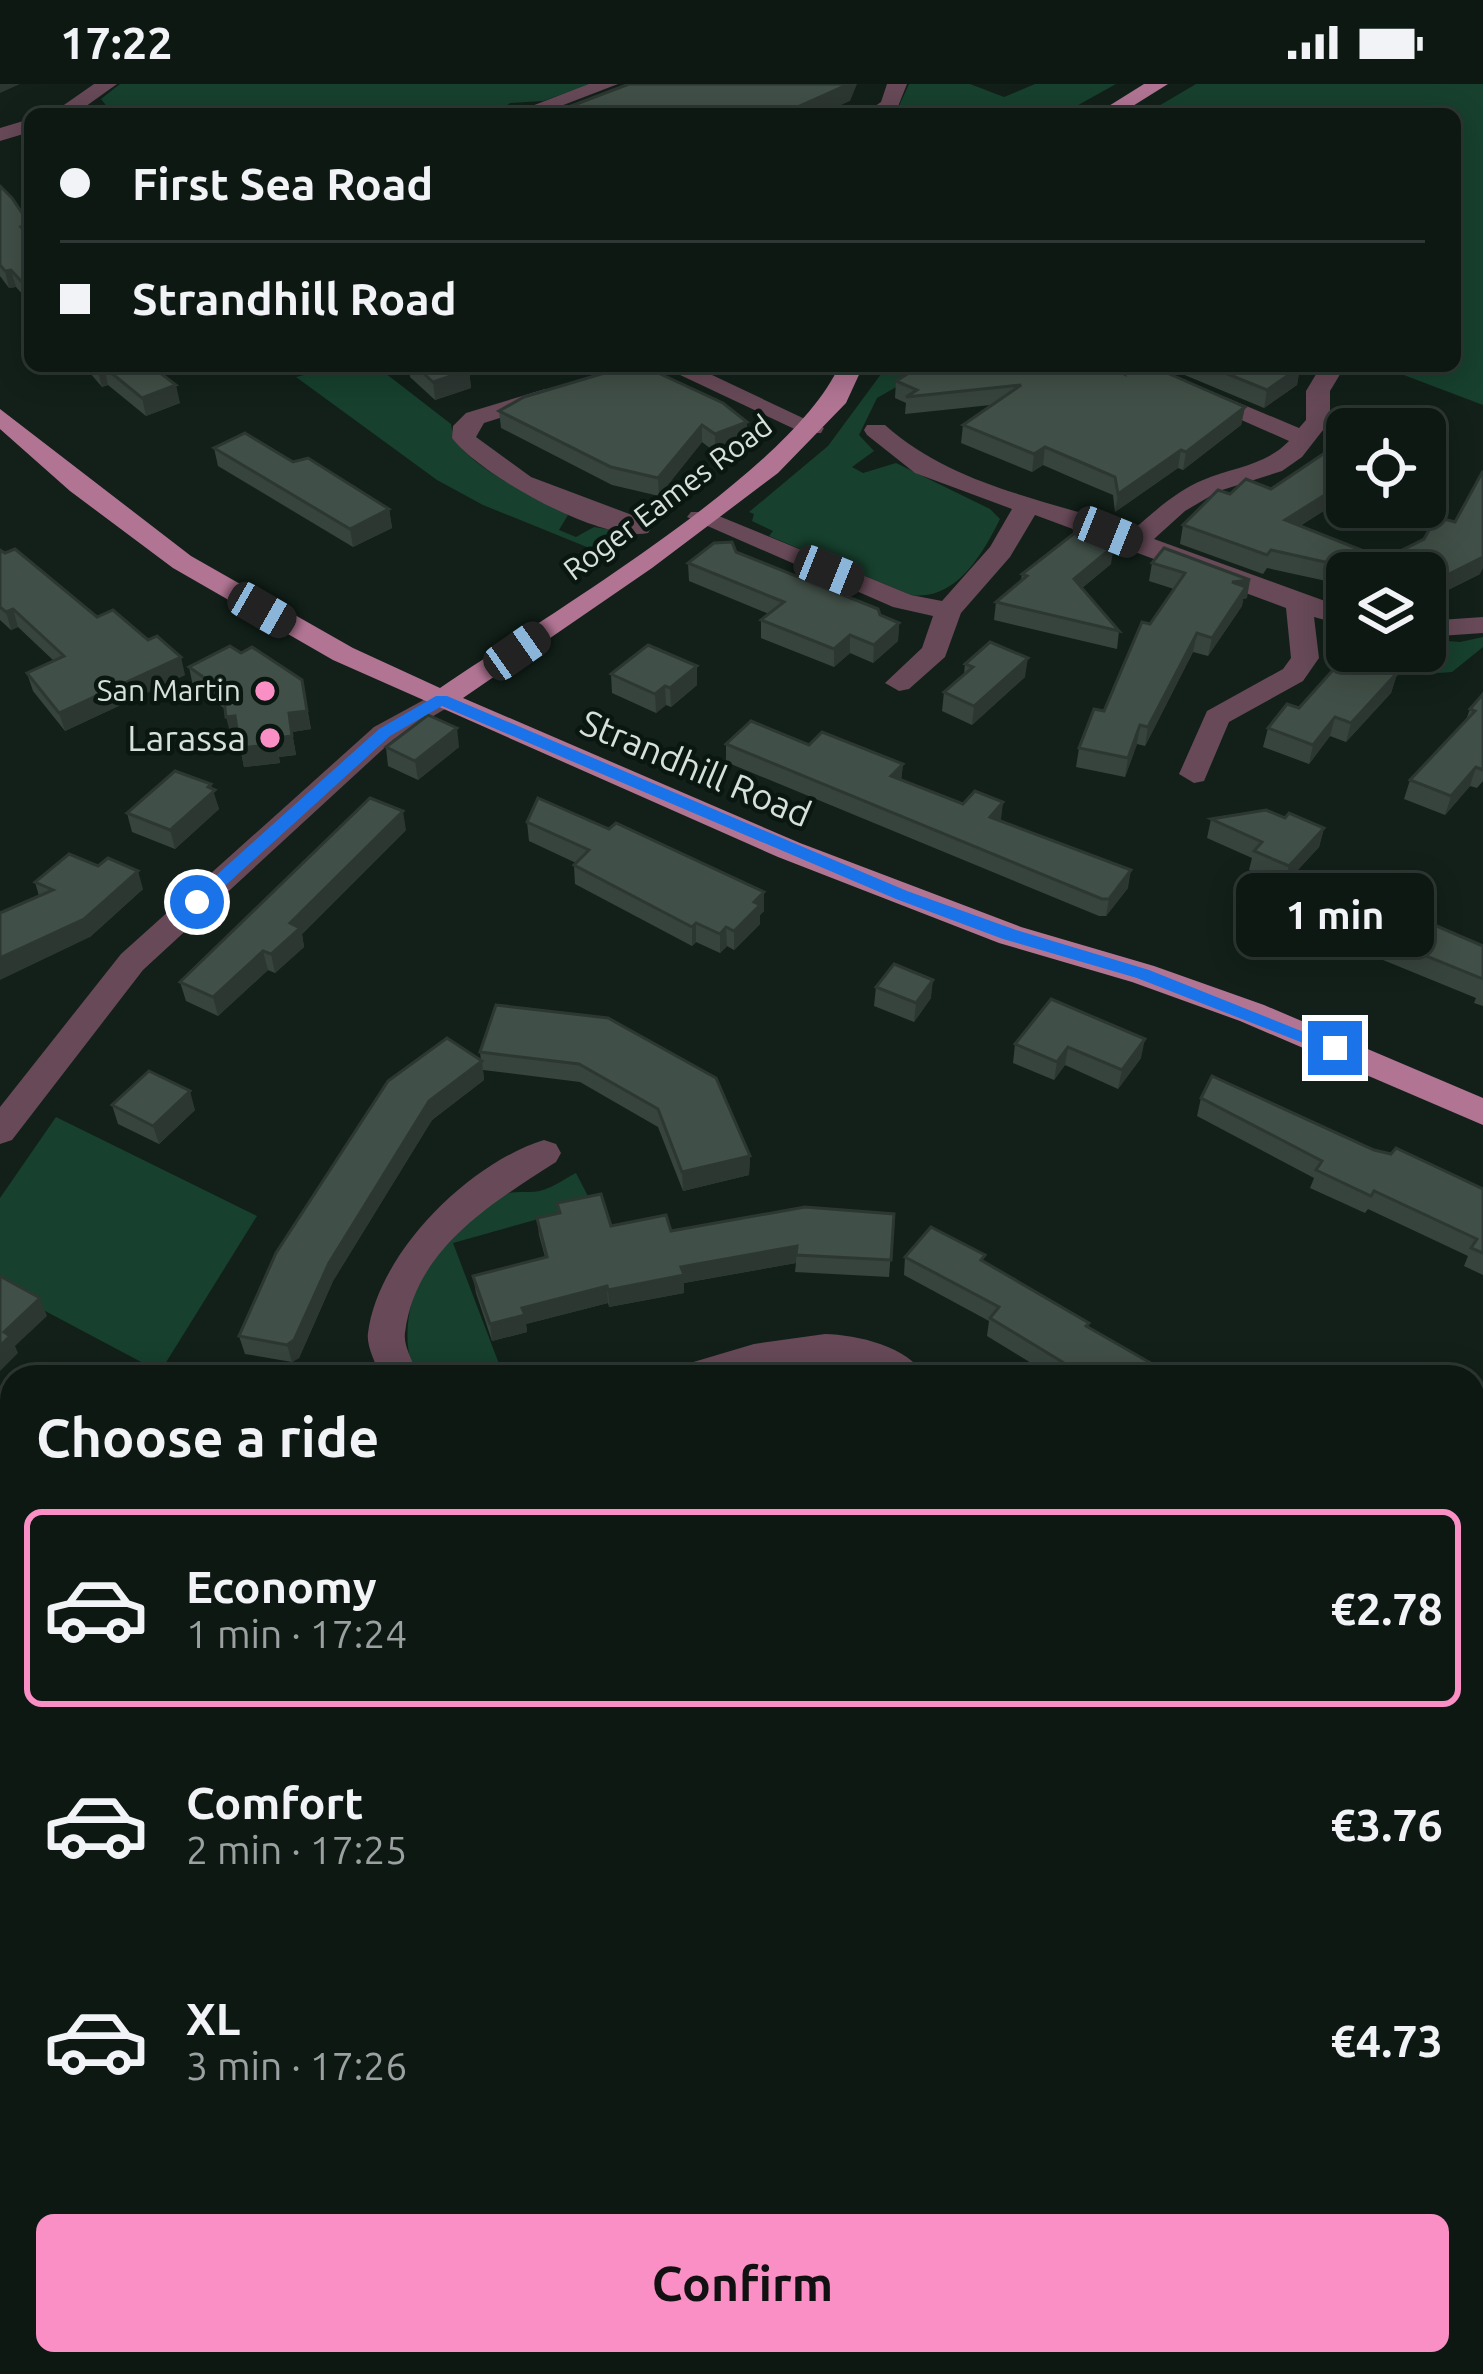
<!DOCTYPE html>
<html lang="en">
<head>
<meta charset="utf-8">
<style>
  body { margin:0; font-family:Ubuntu,sans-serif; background:#1c2521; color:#f1f3f6; height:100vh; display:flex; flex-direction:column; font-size:45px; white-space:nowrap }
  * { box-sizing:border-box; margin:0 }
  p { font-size:39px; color:#9ba0a0 }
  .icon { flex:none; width:66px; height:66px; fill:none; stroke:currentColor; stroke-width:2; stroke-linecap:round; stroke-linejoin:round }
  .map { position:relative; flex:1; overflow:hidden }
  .details { position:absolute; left:0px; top:1281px; width:1485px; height:1011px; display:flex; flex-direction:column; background:#0e1813; border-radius:36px 36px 0 0; box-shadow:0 6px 30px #0003,0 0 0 3px #2e3733 }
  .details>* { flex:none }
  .top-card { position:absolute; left:24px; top:24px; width:1437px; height:264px; border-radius:18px; box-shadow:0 6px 30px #0003,0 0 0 3px #2e3733; display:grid; align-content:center; height:264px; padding:0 36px; background:#0e1813 }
  .buttons { position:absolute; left:1326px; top:324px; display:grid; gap:24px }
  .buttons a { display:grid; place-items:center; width:120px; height:120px; border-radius:18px; background:#0e1813; box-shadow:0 6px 30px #0003,0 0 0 3px #2e3733; font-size:60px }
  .end { position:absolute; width:54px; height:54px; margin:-27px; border:15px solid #1a73e8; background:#fff; box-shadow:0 0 0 6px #fff }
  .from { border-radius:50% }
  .bubble { position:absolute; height:84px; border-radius:18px; background:#0e1813; box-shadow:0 6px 30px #0003,0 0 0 3px #2e3733; font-size:39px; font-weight:700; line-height:84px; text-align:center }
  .car { position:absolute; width:36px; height:72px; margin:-36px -18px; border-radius:15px; box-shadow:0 0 9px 3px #0007; background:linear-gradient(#222 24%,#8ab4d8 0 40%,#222 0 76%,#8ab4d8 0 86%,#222 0) }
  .top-card b { display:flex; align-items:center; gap:42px; height:114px; font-size:45px }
  .top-card b+b { border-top:3px solid #2e3733 }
  .top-card i { width:30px; height:30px; background:#f1f3f6 }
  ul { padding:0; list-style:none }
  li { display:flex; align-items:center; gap:36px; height:198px; margin:0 24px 18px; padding:0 12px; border:6px solid transparent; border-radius:18px }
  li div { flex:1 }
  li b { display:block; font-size:45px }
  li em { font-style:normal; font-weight:700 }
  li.current { border-color:#fa8fc6 }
  li>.icon { width:108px; height:108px; stroke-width:1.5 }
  h2 { padding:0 36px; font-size:54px; line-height:144px }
  .action { display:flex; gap:24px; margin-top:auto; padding:24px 36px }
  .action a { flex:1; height:138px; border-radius:18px; background:#fa8fc6; color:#111; font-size:48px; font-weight:700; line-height:138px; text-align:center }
  .status { display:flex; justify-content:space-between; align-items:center; height:84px; padding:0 60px; background:#0e1813; direction:ltr }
  .status svg { height:33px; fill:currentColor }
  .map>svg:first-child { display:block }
  .green { fill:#17402e }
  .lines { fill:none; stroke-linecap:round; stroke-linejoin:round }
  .minor { fill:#674957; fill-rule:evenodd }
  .major { fill:#b17593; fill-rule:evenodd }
  .wall { fill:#37443d }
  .shaded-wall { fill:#2d3732 }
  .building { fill:#404f47; stroke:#2d3732; stroke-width:3 }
  .route { fill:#1a73e8 }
  .poi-dot { fill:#fa8fc6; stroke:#091710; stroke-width:4.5 }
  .labels { text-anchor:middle; stroke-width:9; stroke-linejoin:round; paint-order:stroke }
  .far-street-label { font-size:30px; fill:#d7e0db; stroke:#091710 }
  .far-poi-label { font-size:30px; fill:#d7e0db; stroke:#091710; text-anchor:end }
  .poi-label { font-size:36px; fill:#d7e0db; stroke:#091710; text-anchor:end }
  .street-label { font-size:36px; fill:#d7e0db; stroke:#091710 }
</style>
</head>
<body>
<div class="status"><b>17:22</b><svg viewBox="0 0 49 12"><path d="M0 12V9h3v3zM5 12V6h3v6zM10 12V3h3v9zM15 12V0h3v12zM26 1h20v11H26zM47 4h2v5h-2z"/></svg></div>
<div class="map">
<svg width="1483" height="2290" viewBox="0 0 1483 2290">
  <rect width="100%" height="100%" fill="#122019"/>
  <g class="green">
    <path d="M120,0H592L543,17L510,19L496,30H113L101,15Z"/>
    <path d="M909,0H970L1004,13L1035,0H1116L1062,30H887L899,22Z"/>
    <path d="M1196,0H1483V321L1380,282H1455V30H1145Z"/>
    <path d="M340,282H376L451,340C455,382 536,410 568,431L559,446L576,453L594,443L632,449L604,470L483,421L437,396L296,293Z"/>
    <path d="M887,282H933L877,314L859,351L874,367L852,383L863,389L896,379L990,425L1000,435C982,471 956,517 911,511L769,452L773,447L752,437L754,430L749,428L828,362Z"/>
    <path d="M1483,553V563L1452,588L1439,589L1373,567H1425V555L1460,558Z"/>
    <path d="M56,1033L257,1132L160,1288L0,1203V1114Z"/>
    <path d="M576,1089L592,1120L453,1159L504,1293H416C386,1225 439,1136 506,1110C517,1106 531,1110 543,1106C554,1103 566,1094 576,1089Z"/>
    <path d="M128,2280H829L822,2290H123Z"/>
  </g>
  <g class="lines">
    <g class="minor">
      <path d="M94,0H117L75,30H51Z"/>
      <path d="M589,0H618L540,30H511Z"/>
      <path d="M887,0H907L897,25L864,30L881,18Z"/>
      <path d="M30,35V48L0,57V44Z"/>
      <path d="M661,282H693L824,344L821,349H803Z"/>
      <path d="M1119,282H1151L1299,344L1306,336V307L1321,282H1345L1330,307V337L1302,373L1282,387L1219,407L1185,427L1154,455L1347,525V542L1314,533L1319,574L1303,597L1229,638L1204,697L1194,699L1179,690L1207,627L1283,585L1291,574L1286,524L1035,431L1010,473L961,529L945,573L909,605L899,607L885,599L922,564L933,532L893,523L687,433L691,428H709L911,511L942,517L990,463L1012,425L915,389L867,351L864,346L867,341H885C956,404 1046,414 1133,446C1154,428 1176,407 1203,396C1233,383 1265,382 1289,357Z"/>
      <path d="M545,305L554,307V317L484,339L476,353L531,393L648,437L652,443L648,449C602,459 480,391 452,354L453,342L466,329Z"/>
      <path d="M1483,533V549L1425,553V537Z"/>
      <path d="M442,606L452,609L456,615L452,621L394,655L143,886L12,1056L0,1060V1023L121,870L374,643Z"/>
      <path d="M544,1056L556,1060L561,1069L556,1078C492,1119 415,1165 405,1249C403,1262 414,1280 419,1293H381C376,1280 366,1262 368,1249C378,1169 469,1079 544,1056Z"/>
      <path d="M825,1250C857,1251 909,1262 925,1293H873L856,1283L825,1280L743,1293H674L680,1282L754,1260Z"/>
      <path d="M0,1481L12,1484V1520L0,1517Z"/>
      <path d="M1473,1636L1483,1640V1682L1473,1678Z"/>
      <path d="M12,1893V1941L0,1942V1894Z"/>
      <path d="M59,2280H112L108,2290H55Z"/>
    </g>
    <g class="major">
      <path d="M1144,0H1168L1120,30H1096Z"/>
      <path d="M839,282H863L846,319L778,389L652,484L463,614L800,759L1021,843L1154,882L1264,921L1483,1014V1041L1240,937L1132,898L999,859L778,773L333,576L173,484L70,407L0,345V325L191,472L353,564L440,604C542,534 792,388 839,282Z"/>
    </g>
  </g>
  <g class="wall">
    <path d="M0,102L30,141V219L16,203L9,204L0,192Z"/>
    <path d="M84,282H151L180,319L146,332L108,301L102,303Z"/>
    <path d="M409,282H465L469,286L471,304L435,316L410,293Z"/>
    <path d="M1108,282H1151L1245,323L1241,341L1183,386L1178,384L1115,428L1113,411L1082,398L1043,381L1032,388L961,359L963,341L991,321L905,330L906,319L895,314L896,297L951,286Z"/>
    <path d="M1163,282H1298L1300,283L1297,301L1264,324Z"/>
    <path d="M499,327L747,338V356L715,368L702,358L659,412L612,401L501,344Z"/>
    <path d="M214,364L293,378L389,425L392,444L353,463L218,382Z"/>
    <path d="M1271,405L1347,412L1300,442L1384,475L1480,490L1438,511H1425V489H1347V514H1337L1340,500L1267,484L1263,490L1180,460L1183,441L1230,410Z"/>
    <path d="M1164,464L1247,514L1243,515L1242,522L1208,572L1193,568L1145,662L1137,660L1125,693L1076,683L1079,664L1104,627L1150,540L1174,505L1149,497L1152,479Z"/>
    <path d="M0,466L97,533L185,591L65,647L33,607L27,589L54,577L18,543L11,546L0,536Z"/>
    <path d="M736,468L899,539L898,557L873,579L850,569L834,583L761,554V536L769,530L689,497L688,479Z"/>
    <path d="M1111,480L1082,504L1119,547L1117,565L994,536L996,518L1021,497L1022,490Z"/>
    <path d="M241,569L302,596L311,645L292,648L296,671L279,673L280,679L244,683L238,651L231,652L225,625L193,602L189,583Z"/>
    <path d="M965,580L1025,593L972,641L942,627L944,608L964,591Z"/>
    <path d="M697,582V601L671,623L666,621L656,629L612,609L611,590Z"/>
    <path d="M1405,582L1396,593L1391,609L1346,658L1330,652L1309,680L1263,663L1268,644L1299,624Z"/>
    <path d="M1483,610V697L1477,704L1470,702L1445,731L1404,715L1410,696L1466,636L1470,625Z"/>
    <path d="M726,660L809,661L903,680L901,696L963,720L1003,718L1000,737L1128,804L1106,832H1099L726,678Z"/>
    <path d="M386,663H459L418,696L388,682Z"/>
    <path d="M212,705L219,725L175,765L132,748L127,729Z"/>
    <path d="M1285,734L1324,744L1319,763L1284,801L1249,786L1252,774L1207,754L1211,735Z"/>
    <path d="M527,738L609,745L764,808V827L760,831V840L734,866L727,862L720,869L696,858L692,862L575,800L574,781L576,779L529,757Z"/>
    <path d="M406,746L302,850L304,863L275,889L268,886L218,932L186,917L180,898Z"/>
    <path d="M35,798L143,805L90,853L39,812Z"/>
    <path d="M1367,848L1483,862V922L1474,919L1476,914L1361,867Z"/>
    <path d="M876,903L931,914L914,938L874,922Z"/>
    <path d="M1051,915L1141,974L1118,1005L1065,981L1054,996L1013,979L1015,960Z"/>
    <path d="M496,921L750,1072L749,1091L683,1107L658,1043L580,998L483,986L484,996L432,1036L333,1197L299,1274L292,1278L245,1270L239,1252L481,977L480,968Z"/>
    <path d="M1201,1014L1374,1066L1483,1105V1191L1464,1182L1468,1172L1368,1125L1365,1129L1310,1104L1314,1094L1197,1032Z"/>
    <path d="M112,1021L195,1026L159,1060L118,1040Z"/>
    <path d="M557,1119L611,1142L671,1147L894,1130L889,1193L795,1188L796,1179L684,1199V1209L609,1223L608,1219L526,1240L527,1248L492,1257L476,1209L473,1192L545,1173L539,1151L537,1134L558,1129Z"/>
    <path d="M905,1173L984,1178L1089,1239L1088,1243L1176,1293H1054L987,1252L989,1237L904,1191Z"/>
    <path d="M1473,1468L1483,1474V1554L1473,1548Z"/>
    <path d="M0,1552L12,1554V1649L3,1648L0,1642Z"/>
    <path d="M12,1756V1832L0,1833V1757Z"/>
    <path d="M12,1990V2082L0,2077V2005Z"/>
  </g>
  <g class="shaded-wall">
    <path d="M0,0H20L0,9Z"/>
    <path d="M849,0H857L850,17L821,30H784Z"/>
    <path d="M11,186L16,203L9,204L5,187Z"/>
    <path d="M104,283L108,301L102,303L97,285Z"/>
    <path d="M1300,283L1297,301L1264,324L1267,306Z"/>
    <path d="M469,286L471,304L435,316L433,298Z"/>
    <path d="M176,301L180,319L146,332L142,314Z"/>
    <path d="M1245,323L1241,341L1183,386L1186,368Z"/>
    <path d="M747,338V356L715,368V350Z"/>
    <path d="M702,341V358L659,412L658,394Z"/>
    <path d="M1045,363L1043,381L1032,388L1034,370Z"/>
    <path d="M1181,366L1178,384L1115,428L1118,410Z"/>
    <path d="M1347,397V412L1281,454L1285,436Z"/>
    <path d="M389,425L392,444L353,463L350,445Z"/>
    <path d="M1114,462L1111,480L1071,513L1074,495Z"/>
    <path d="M1483,473V484L1480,490L1438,511L1443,493Z"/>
    <path d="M1250,496L1247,514L1243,515L1242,522L1208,572L1212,554L1232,498Z"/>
    <path d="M13,525L18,543L11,546L6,528Z"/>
    <path d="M899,539L898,557L873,579L874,561Z"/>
    <path d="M1197,549L1193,568L1145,662L1148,643Z"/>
    <path d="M850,551V569L834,583V565Z"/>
    <path d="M1407,567H1409L1405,582L1396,593L1391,609L1346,658L1351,639Z"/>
    <path d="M181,573L185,591L65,647L59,629Z"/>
    <path d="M1028,574L1025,593L972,641L974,622Z"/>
    <path d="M697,582V601L671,623L670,604Z"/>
    <path d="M665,602L666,621L656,629L655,610Z"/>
    <path d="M307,627L311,645L292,648L296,671L279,673L275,654L289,629Z"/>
    <path d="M235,632L239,651L231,652L226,633Z"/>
    <path d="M1335,633L1330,652L1309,680L1313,661Z"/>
    <path d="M1140,641L1137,660L1125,693L1128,674Z"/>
    <path d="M457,644L459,663L418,696L415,677Z"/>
    <path d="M276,660L280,679L244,683L240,664Z"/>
    <path d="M903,680L901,697L891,692Z"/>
    <path d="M1476,683L1470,702L1445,731L1451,712Z"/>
    <path d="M211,700L219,725L175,765L170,746Z"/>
    <path d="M1003,718L1001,735L988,750L990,733Z"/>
    <path d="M403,727L406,746L302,850L304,863L275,889L271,870L290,839Z"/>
    <path d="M1324,744L1319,763L1284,801L1289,782Z"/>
    <path d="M1131,786L1128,804L1106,832L1109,815Z"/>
    <path d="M138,787L143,805L90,853L0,896V874Z"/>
    <path d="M764,808V827L760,831V840L734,866V847L754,818Z"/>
    <path d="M696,839V858L692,862V843Z"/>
    <path d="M726,843L727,862L720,869V850Z"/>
    <path d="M263,867L268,886L218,932L213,913Z"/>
    <path d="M933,896L931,914L914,938L916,919Z"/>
    <path d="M1145,955L1141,974L1118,1005L1122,986Z"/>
    <path d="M1068,963L1065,981L1054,996L1057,978Z"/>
    <path d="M482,977L484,996L432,1036L333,1197L299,1274L292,1278L287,1261L329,1179L429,1017Z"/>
    <path d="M190,1007L195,1026L159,1060L153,1042Z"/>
    <path d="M750,1072L749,1091L683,1107L682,1088Z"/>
    <path d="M797,1162L796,1179L684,1199V1209L609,1223L608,1206L681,1183Z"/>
    <path d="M607,1202L608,1219L526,1240L527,1248L492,1257L490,1240L522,1224Z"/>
    <path d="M40,1214L47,1232L15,1262L18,1269L0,1287V1262L4,1248Z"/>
    <path d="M12,2253V2269L2,2290H0V2278Z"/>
  </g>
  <g class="building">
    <path d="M629,0H849L784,29L787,30H550Z"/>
    <path d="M0,102L12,114L30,141L21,143L30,154V207L11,186L5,187L0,181Z"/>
    <path d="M95,282H151L176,301L142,314L104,283L97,285Z"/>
    <path d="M416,282H465L469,286L433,298Z"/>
    <path d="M628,282H643L723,319L747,338L715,350L702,341L658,394L611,383L499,327L524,313Z"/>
    <path d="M920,282H942L951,286L957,282H1106L1124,290L1120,282H1151L1245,323L1186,368L1181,366L1118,410L1115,393L1085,380L1045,363L1034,370L963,341L1021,301L906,313L917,306L896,297Z"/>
    <path d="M1208,282H1298L1300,283L1267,306Z"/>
    <path d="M1390,326L1418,334L1407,345H1361Z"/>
    <path d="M245,349L293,378L308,374L389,425L350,445L214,364Z"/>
    <path d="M1347,354V397L1285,436L1384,475L1424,455L1436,433L1455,438L1483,387V473L1443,493H1425V489H1355L1361,486L1271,466L1267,471L1183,441L1218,406L1230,410L1246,395L1271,405Z"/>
    <path d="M1076,448L1114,462L1074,495L1119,547L996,518L1027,492L1022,490Z"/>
    <path d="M732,458L736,468L878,525L880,531L899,539L874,561L850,551L834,565L761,536L784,518L688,479L714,459Z"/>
    <path d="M1164,464L1250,496L1232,498L1246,503L1212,554L1197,549L1148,643L1140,641L1128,674L1079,664L1094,625L1104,627L1142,538L1150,540L1185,489L1152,479Z"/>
    <path d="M15,465L97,533L113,526L148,556L157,552L181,573L59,629L27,589L64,572L13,525L6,528L0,523V466L5,469Z"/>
    <path d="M990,558L1028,574L974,622L944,608L973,583L965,580Z"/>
    <path d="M648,561L697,582L670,604L665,602L655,610L611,590Z"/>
    <path d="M230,562L241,569L252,563L302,596L307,627L289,629L292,652L275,654L276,660L240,664L235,632L226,633L223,607L189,583Z"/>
    <path d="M1350,567H1407L1390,588L1396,590L1351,639L1335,633L1313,661L1268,644L1287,620L1299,624Z"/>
    <path d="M1483,610V686L1476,683L1451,712L1410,696L1475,627L1470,625Z"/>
    <path d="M428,631L457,644L415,677L386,663Z"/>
    <path d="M751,637L809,661L822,648L903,680L891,692L963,720L975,707L1003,718L990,733L1131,786L1109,815H1102L726,660Z"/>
    <path d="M175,687L211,700L208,703L215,706L170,746L127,729Z"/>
    <path d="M370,714L403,727L290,839L300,844L271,870L263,867L213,913L180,898Z"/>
    <path d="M538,714L609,745L616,739L764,808L754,818L760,821L734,847L726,843L720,850L696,839L692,843L574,781L589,766L527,738Z"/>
    <path d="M1266,726L1285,734L1289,729L1324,744L1289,782L1254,767L1262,758L1211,735Z"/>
    <path d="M69,770L98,782L108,774L138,787L84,835L0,874V829L53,806L35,798Z"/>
    <path d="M1388,821L1483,862V895L1367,848Z"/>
    <path d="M894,880L933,896L916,919L876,903Z"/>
    <path d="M1051,915L1145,955L1122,986L1068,963L1057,978L1015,960Z"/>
    <path d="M496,921L608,934L716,994L750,1072L682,1088L658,1025L579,980L480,968Z"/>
    <path d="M447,954L482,977L429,1017L329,1179L294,1256L287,1261L239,1252L276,1169L388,997Z"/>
    <path d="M149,987L190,1007L153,1042L112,1021Z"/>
    <path d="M1212,992L1374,1066L1391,1070L1396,1064L1483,1105V1169L1471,1164L1477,1155L1374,1107L1371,1112L1316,1086L1322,1077L1201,1014Z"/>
    <path d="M601,1110L611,1142L666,1131L671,1147L805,1123L894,1130L891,1176L796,1171L797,1162L681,1183L684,1191L608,1206L607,1202L522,1224L525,1231L490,1240L473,1192L547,1173L537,1134L560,1129L557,1119Z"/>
    <path d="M931,1143L985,1171L981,1176L1089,1239L1086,1242L1175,1293H1087L990,1234L999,1223L905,1173Z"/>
    <path d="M0,1192L40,1214L4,1248L10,1252L0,1262Z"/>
    <path d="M1473,1468L1483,1474V1532L1473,1526Z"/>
    <path d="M0,1552L12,1554V1631L0,1630Z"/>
    <path d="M12,1756V1818H0V1757Z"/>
    <path d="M9,1989L12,1990V2074L0,2069V2005Z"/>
    <path d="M3,2205L12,2208V2253L0,2278V2213Z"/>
  </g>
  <path class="route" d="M436,612H447L907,807L1016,846L1149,886L1344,964L1335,971L1329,969L1137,894L1003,855L896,815L442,622L390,652L203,822H191V814L379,645Z"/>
  <g class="poi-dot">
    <circle cx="265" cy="607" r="12"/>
    <circle cx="270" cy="654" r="12"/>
  </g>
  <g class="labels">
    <g class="far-street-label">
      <text transform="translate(668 414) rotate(-37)" y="10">Roger Eames Road</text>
    </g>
    <g class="far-poi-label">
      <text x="241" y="617">San Martin</text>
    </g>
    <g class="poi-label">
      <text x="246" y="667">Larassa</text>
    </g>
    <g class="street-label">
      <text transform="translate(696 684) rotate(23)" y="13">Strandhill Road</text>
    </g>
  </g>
</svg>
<div class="buttons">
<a><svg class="icon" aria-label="locate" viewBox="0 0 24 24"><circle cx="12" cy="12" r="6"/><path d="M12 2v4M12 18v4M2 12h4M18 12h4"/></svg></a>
<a><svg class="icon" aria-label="layers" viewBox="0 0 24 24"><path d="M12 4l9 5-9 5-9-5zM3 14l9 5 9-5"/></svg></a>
</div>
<i class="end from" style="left:197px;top:818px"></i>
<i class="end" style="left:1335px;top:964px"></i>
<div class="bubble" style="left:1236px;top:789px;width:198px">1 min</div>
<i class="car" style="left:1108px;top:448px;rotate:112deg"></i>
<i class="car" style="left:829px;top:487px;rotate:112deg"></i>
<i class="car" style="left:262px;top:526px;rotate:120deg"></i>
<i class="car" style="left:517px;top:567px;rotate:55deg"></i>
<div class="top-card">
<b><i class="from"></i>First Sea Road</b>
<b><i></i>Strandhill Road</b>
</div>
<section class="details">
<h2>Choose a ride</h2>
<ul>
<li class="current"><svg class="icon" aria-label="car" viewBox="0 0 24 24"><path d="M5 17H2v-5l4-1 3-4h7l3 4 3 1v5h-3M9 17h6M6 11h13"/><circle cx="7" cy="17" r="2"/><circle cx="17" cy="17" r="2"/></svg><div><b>Economy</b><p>1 min · 17:24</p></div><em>€2.78</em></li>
<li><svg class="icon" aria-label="car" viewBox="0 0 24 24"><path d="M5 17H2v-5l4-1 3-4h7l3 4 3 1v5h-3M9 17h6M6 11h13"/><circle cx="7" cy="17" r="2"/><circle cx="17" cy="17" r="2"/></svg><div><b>Comfort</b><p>2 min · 17:25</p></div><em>€3.76</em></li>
<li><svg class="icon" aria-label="car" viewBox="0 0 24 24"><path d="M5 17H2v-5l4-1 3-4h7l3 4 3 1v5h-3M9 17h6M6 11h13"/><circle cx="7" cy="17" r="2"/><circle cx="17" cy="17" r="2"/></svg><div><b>XL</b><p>3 min · 17:26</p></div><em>€4.73</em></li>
</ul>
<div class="action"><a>Confirm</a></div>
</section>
</div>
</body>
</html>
